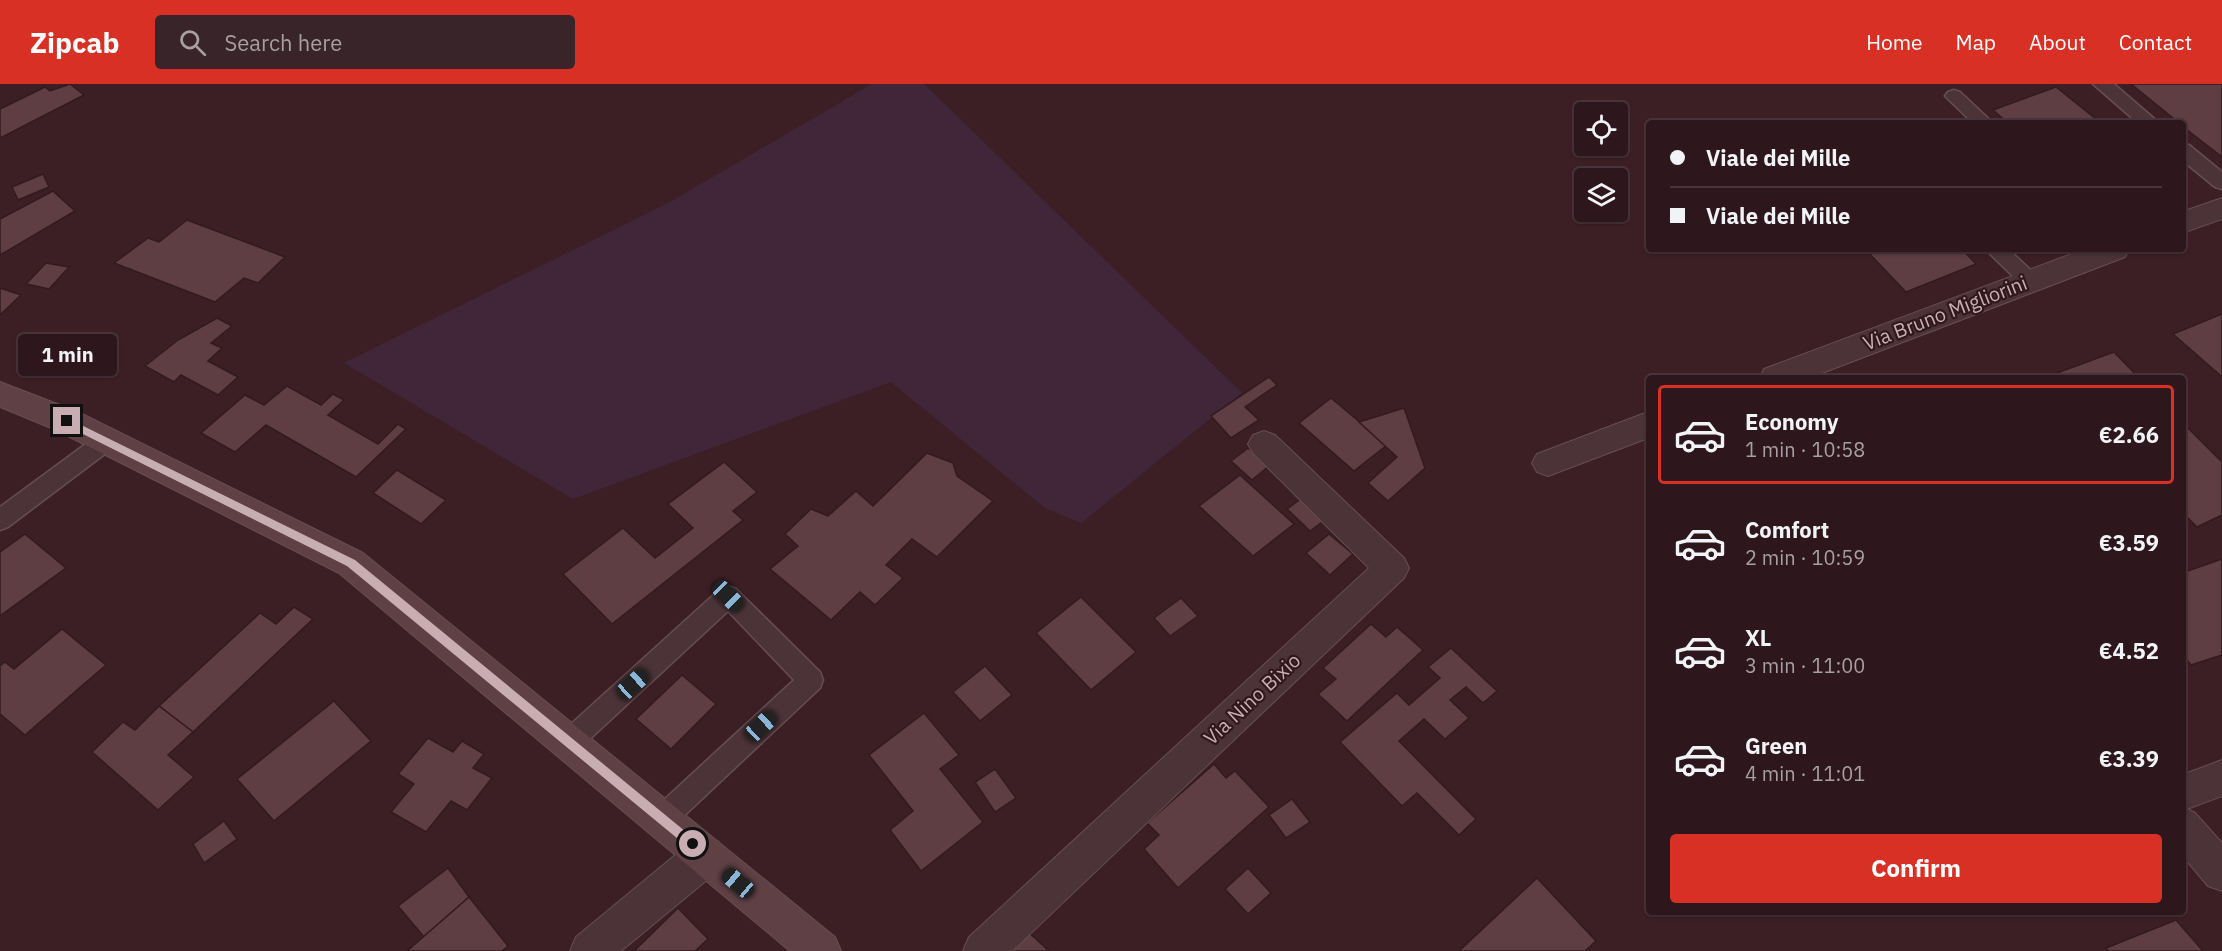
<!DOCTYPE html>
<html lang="en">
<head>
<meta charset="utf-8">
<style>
  body { margin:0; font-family:"IBM Plex Sans",sans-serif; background:#392429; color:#f1f3f6; height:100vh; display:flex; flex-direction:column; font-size:22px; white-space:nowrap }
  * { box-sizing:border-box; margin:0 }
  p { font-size:20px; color:#a79fa3 }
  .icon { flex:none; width:33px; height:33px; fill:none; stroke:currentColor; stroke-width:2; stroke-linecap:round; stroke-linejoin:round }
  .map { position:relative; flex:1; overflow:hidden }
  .drawer { position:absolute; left:1646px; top:291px; width:540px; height:540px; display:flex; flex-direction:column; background:#2d171c; border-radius:6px; box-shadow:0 2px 4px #0004,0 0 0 2px #48363b }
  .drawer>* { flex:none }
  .top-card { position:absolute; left:1646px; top:36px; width:540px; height:132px; border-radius:6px; box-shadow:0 2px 4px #0004,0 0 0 2px #48363b; display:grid; align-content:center; height:132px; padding:0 24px; background:#2d171c }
  .tools { position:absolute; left:1574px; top:18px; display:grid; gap:12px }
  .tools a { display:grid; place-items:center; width:54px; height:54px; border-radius:6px; background:#2d171c; box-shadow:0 2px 4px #0004,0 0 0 2px #48363b; font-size:30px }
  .end { position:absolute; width:27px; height:27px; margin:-14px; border:8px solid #c8aeb2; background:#111; box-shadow:0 0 0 3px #111 }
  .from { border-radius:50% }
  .bubble { position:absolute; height:42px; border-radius:6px; background:#2d171c; box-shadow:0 2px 4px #0004,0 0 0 2px #48363b; font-size:20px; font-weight:700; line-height:42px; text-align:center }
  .car { position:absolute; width:18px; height:36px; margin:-18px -9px; border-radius:8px; box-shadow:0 0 4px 2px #0007; background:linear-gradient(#222 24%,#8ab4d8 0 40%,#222 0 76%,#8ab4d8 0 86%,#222 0) }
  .top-card b { display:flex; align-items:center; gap:21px; height:57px; font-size:22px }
  .top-card b+b { border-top:2px solid #48363b }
  .top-card i { width:15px; height:15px; background:#f1f3f6 }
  ul { padding:10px 0 0; list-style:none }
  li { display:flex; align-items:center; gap:18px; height:99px; margin:0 12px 9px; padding:0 12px; border:3px solid transparent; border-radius:6px }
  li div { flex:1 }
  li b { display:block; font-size:22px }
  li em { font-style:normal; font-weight:700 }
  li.on { border-color:#d93025 }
  li>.icon { width:54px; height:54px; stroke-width:1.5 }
  .action { display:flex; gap:12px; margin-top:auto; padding:12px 24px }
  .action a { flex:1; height:69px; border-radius:6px; background:#d93025; color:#fff; font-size:24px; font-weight:700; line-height:69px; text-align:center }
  header { display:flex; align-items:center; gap:36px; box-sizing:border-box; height:84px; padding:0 30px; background:#d93025; color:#fff }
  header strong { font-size:28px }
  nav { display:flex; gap:33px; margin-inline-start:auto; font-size:21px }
  .search { width:420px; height:54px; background:#392429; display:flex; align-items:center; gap:15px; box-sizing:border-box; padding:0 21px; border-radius:6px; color:#a79fa3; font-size:22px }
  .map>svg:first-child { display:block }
  .green { fill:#412539 }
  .building { fill:#5e3d43; stroke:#321a1f; stroke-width:1.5 }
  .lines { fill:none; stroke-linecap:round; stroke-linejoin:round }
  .lane-casing { stroke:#664e52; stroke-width:3 }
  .street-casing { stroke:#664e52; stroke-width:2 }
  .secondary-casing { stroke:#664e52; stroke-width:2 }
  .lane { fill:#4c3337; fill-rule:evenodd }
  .street { fill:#4c3337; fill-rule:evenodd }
  .secondary { fill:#5f4045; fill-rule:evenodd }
  .route { fill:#c8aeb2 }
  .labels { text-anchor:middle; stroke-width:4.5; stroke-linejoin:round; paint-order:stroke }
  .street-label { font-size:20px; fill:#c8aeb2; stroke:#30181d }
</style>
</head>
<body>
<header>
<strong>Zipcab</strong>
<div class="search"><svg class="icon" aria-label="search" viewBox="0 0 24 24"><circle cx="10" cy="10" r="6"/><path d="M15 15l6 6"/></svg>Search here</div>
<nav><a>Home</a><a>Map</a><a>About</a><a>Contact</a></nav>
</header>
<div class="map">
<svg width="2222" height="867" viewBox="0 0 2222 867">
  <rect width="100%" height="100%" fill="#3c1f25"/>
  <path class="green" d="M872,0H924L1242,309L1081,439L1045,424L891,298L573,415L344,279L670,118Z"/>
  <g class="building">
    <path d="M70,0L84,11L0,54V25L45,3L50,7Z"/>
    <path d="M2131,0H2222V73L2182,42V39H2179Z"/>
    <path d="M2056,3L2101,39H2008L1993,26Z"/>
    <path d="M43,90L49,103L18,116L12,103Z"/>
    <path d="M53,107L75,127L0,171V135Z"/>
    <path d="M187,136L285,173L258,199L244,194L215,218L114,179L148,154L159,158Z"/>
    <path d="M1865,165H1962L1976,180L1906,208Z"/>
    <path d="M46,179L69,183L49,205L26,200Z"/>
    <path d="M0,204L21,211L0,231Z"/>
    <path d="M2222,230V293L2173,250Z"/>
    <path d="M217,234L232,242L211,259L222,264L208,277L238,293L218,311L181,291L174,298L145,282L178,256Z"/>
    <path d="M2114,268L2139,294L2046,293Z"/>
    <path d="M1269,293L1277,301L1245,323L1259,336L1231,354L1211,332Z"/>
    <path d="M287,302L321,321L333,310L344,316L328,331L378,360L398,340L406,345L356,393L266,341L235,368L201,349L245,311L264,321Z"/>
    <path d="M1331,314L1387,361L1354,387L1299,339Z"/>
    <path d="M1404,324L1425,384L1388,417L1368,399L1397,373L1359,338Z"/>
    <path d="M2182,338L2222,378V431L2197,443L2182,428Z"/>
    <path d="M1248,364L1269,382L1252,396L1231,377Z"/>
    <path d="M927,369L953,379L957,392L993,417L937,473L912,455L886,481L903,494L875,521L860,508L831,536L770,485L798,462L785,450L811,425L828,432L856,407L873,422Z"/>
    <path d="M724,378L757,408L733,427L743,436L612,540L563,490L623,444L655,474L693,444L668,420Z"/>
    <path d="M397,386L446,416L421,440L373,409Z"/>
    <path d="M1240,391L1294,440L1253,472L1199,422Z"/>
    <path d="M1306,411L1329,433L1310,447L1287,425Z"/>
    <path d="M25,450L66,484L0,532V468Z"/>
    <path d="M1329,450L1353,470L1330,491L1306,469Z"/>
    <path d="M2222,475V571L2191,581L2182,570V489Z"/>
    <path d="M1081,513L1136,568L1091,606L1036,549Z"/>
    <path d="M1181,514L1198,532L1170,552L1154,534Z"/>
    <path d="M294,523L313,535L193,648L159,622L260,529L276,540Z"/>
    <path d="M1371,540L1386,553L1397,543L1423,566L1347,637L1318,610L1336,595L1323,584Z"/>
    <path d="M62,545L106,581L25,651L0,630V582L5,578L14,585Z"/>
    <path d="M1451,564L1497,607L1483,619L1466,603L1450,616L1469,634L1445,655L1424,635L1399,657L1476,735L1459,751L1417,709L1402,722L1340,658L1397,609L1409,621L1440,594L1428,583Z"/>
    <path d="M985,582L1012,611L980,637L953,608Z"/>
    <path d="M682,591L716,620L671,665L636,635Z"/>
    <path d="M334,617L371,657L274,737L237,695Z"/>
    <path d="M159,622L193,648L168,671L194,693L158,726L92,668L123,638L135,646Z"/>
    <path d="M924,629L959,671L940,685L983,738L921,787L890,746L913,727L869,671Z"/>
    <path d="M428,654L453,668L462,657L484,670L473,684L492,694L467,726L451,717L426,748L391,728L414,700L398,690Z"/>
    <path d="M1214,680L1226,694L1235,687L1269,723L1178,804L1144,765L1159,751L1147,739Z"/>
    <path d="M995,685L1016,714L995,728L975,698Z"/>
    <path d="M1292,715L1310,738L1286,754L1269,731Z"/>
    <path d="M224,737L237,755L204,779L193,760Z"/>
    <path d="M448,784L469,813L424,853L398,822Z"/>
    <path d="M1248,784L1271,809L1248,830L1225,805Z"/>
    <path d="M1537,794L1596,857L1585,867H1459Z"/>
    <path d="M469,813L508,862L502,867H407Z"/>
    <path d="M678,824L708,855L695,867H634Z"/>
    <path d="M2176,836L2203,867H2108L2106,864Z"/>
    <path d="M1025,845L1049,867H1006Z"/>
  </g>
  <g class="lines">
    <g class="lane-casing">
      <g id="lane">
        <path d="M2093,0H2114L2159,39H2138Z"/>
        <path d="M1954,6L1960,8L1993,39H1973L1945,12L1948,8Z"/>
        <path d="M2182,60L2189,61L2222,88V105L2215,103L2182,76Z"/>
        <path d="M1985,165H2008L2037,192L2040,197L2037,202L2030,205L2023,202Z"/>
        <path d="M106,348L114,351L117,357L114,363L8,443L0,446V423L98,351Z"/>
        <path d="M728,502L736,505L820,588L823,596L820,604L671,744L662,748L653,744L649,735L653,726L794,596L728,527L578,666L569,670L560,666L557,658L560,650L720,505Z"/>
      </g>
    </g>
    <g class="street-casing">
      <g id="street">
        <path d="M2222,114V135L2182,149V128Z"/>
        <path d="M2085,165H2129L2125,173L1809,294H1760L1764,285Z"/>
        <path d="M1648,328V354L1548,392L1537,388L1532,379L1537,370Z"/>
        <path d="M1264,347L1275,351L1404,474L1409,484L1404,494L1012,867H963L969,853L1369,484L1253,369L1248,360L1253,351Z"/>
        <path d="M2222,676V712L2187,725L2195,729L2222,759V807L2208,802L2182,771V691Z"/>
        <path d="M705,753L719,758L724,772L719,786L621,867H570L576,853L691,758Z"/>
      </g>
    </g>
    <g class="secondary-casing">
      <path id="secondary" d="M0,298L78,328L363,469L835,853L841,867H790L339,489L56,346L0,323Z"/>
    </g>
    <use href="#lane" class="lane"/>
    <use href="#street" class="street"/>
    <use href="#secondary" class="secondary"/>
  </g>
  <path class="route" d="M67,334L355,476L697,757V764H689L347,482L63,340V335Z"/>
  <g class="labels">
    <g class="street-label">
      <text transform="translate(1945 229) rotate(-21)" y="7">Via Bruno Migliorini</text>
      <text transform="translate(1252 615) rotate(-43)" y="7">Via Nino Bixio</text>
    </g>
  </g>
</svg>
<div class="tools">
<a><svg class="icon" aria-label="locate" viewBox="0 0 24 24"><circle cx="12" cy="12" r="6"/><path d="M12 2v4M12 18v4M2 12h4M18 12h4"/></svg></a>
<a><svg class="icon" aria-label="layers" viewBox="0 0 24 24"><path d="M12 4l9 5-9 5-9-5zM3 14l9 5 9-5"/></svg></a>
</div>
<i class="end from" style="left:693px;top:760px"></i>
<i class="end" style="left:67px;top:337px"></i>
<div class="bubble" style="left:18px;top:250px;width:99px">1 min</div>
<i class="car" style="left:728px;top:512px;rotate:135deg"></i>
<i class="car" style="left:633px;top:600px;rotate:48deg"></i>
<i class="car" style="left:761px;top:642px;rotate:47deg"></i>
<i class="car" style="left:738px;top:799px;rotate:310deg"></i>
<div class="top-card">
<b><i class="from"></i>Viale dei Mille</b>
<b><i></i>Viale dei Mille</b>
</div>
<section class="drawer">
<ul>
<li class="on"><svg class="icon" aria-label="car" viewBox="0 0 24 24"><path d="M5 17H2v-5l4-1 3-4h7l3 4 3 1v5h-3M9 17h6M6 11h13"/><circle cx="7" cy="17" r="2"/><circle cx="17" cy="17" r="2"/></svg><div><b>Economy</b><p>1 min · 10:58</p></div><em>€2.66</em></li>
<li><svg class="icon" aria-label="car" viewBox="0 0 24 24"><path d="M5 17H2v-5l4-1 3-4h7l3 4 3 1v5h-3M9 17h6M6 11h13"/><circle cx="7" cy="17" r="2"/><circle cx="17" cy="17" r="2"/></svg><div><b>Comfort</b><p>2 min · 10:59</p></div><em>€3.59</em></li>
<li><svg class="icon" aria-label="car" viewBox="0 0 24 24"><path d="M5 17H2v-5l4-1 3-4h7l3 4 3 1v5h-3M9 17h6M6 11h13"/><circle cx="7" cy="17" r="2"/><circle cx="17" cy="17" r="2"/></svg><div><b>XL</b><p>3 min · 11:00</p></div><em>€4.52</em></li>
<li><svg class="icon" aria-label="car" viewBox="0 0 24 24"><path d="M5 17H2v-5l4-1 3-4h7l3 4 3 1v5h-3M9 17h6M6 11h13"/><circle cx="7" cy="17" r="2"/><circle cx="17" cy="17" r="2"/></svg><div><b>Green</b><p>4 min · 11:01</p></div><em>€3.39</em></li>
</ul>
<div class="action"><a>Confirm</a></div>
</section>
</div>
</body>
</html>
